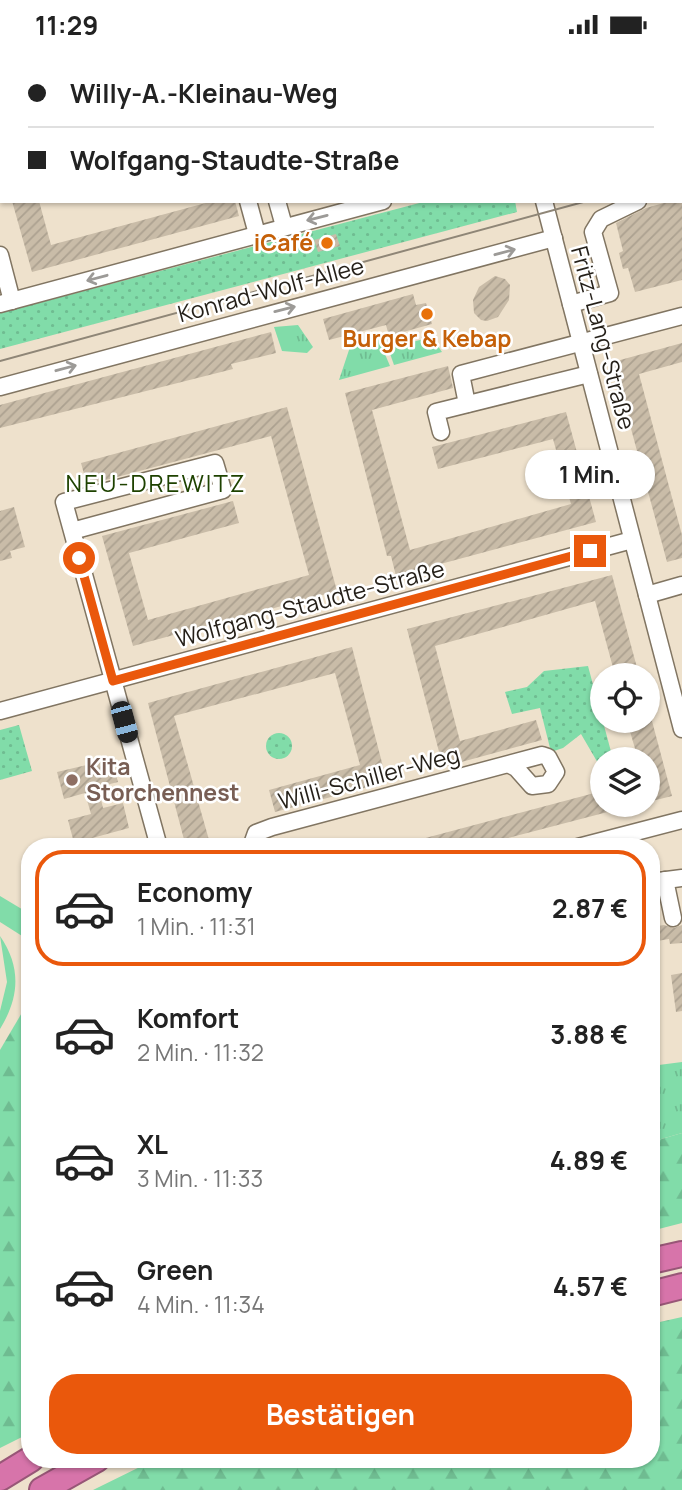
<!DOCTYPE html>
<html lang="de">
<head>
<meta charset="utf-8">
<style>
  body { margin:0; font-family:Manrope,sans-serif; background:#f2f2f2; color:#222; height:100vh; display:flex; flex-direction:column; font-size:26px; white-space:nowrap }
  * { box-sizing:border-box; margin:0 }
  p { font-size:23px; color:#767676 }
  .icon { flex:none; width:38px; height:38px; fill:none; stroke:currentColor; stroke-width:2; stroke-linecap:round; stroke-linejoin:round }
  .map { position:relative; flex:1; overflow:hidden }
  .panel { position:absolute; left:21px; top:789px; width:639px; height:630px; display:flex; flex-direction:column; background:#fff; border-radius:28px; box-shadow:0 2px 5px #0004 }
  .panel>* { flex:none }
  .top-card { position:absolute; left:0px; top:0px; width:682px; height:154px; box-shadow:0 2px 5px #0004; display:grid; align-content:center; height:154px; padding:0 28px; background:#fff }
  .fabs { position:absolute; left:590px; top:614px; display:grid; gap:14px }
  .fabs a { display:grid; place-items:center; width:70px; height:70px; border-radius:50%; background:#fff; box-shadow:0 2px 5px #0004; font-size:35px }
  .end { position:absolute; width:32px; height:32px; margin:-16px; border:9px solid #ea580c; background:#fff; box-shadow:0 0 0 4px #fff }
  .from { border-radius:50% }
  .bubble { position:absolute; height:49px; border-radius:24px; background:#fff; box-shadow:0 2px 5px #0004; font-size:23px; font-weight:700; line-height:49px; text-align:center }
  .car { position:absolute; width:21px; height:42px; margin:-21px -10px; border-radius:9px; box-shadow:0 0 5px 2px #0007; background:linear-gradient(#222 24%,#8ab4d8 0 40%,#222 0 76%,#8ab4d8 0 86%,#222 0) }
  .top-card b { display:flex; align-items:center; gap:24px; height:66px; font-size:26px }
  .top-card b+b { border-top:2px solid #e0e0e0 }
  .top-card i { width:18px; height:18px; background:#222 }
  ul { padding:12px 0 0; list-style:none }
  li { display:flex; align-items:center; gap:21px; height:116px; margin:0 14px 10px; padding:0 14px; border:4px solid transparent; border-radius:28px }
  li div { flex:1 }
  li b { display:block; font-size:26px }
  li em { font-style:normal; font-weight:700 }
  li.selected { border-color:#ea580c }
  li>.icon { width:63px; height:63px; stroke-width:1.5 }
  .primary-button { display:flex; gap:14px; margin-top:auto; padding:14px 28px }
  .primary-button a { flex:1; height:80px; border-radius:28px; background:#ea580c; color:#fff; font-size:28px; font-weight:700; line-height:80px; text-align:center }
  .status { display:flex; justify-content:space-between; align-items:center; height:49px; padding:0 35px; background:#fff; direction:ltr }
  .status svg { height:19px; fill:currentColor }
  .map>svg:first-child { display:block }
  .grass { fill:url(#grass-tufts) }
  .forest { fill:url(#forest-firs) }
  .park { fill:url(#park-dots) }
  .garden { fill:#81dca9 }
  .building { fill:url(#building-hatch) }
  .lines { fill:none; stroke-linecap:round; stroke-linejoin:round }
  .minor-casing { stroke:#817562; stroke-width:19 }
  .highway-casing { stroke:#985677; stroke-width:28 }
  .minor { stroke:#fff; stroke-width:16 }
  .highway { stroke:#d774aa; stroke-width:24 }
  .tram { stroke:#8f8677; stroke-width:2 }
  .oneway { stroke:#9c9a97 }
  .route { stroke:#ea580c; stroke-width:9 }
  .food-dot { fill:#e8710a; stroke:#fff; stroke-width:2.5 }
  .education-dot { fill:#8d6e63; stroke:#fff; stroke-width:2.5 }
  .labels { text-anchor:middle; stroke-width:5; stroke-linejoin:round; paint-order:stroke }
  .food-label { font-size:23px; font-weight:bold; fill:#c56008; stroke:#fff; text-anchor:end }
  .street-label { font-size:23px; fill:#241f18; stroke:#fff }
  .education-label { font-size:23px; font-weight:bold; fill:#785e54; stroke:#fff; text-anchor:start }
  .neighbourhood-label { font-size:24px; letter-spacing:2px; fill:#1e4200; stroke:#fff }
</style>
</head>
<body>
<div class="status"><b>11:29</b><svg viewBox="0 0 49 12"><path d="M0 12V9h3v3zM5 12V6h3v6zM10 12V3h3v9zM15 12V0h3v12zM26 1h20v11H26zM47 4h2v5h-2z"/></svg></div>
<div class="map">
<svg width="682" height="1441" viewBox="0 0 682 1441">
  <defs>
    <pattern id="grass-tufts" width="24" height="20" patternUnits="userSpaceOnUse" patternTransform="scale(1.75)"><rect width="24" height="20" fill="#81dca9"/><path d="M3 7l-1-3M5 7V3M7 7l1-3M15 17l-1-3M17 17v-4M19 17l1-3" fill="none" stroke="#6fbc91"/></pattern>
    <pattern id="forest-firs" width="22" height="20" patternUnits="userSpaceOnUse" patternTransform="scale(1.75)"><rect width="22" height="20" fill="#81dca9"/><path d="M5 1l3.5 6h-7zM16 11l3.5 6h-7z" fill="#6fbc91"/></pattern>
    <pattern id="park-dots" width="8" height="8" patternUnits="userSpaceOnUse" patternTransform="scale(1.75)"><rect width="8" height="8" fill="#81dca9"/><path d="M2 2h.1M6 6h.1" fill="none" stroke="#6fbc91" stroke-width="1.8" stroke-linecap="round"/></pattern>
    <pattern id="building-hatch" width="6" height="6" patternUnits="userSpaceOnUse" patternTransform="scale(1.75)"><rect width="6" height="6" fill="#c9bca8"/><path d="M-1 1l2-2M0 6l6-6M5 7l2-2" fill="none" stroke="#aca190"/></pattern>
  </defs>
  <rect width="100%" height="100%" fill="#eee1cc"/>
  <g class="grass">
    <path d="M298,276L313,298L307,304L282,302L274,278Z"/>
    <path d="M432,288L442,303L394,316L388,299Z"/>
    <path d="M379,291L390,317L339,331L350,298Z"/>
    <path d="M682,1013V1084L651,1093V1017Z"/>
  </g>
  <g class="forest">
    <path d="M30,950V1384L0,1399V1001Z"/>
    <path d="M682,1084V1174L651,1182V1093Z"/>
    <path d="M682,1268V1441H93L154,1411L651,1410V1275Z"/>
  </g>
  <g class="park">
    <path d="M427,152H515L517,163L0,300V264Z"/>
    <path d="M588,617L613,710H602V721L581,685L563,699L551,703L540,659L512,665L505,643L527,638L544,622Z"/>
    <path d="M19,676L32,722L0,731V681Z"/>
    <circle cx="279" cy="697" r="13"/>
  </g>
  <g class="garden">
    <path d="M0,847L30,865V892L0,873Z"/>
    <path d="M0,887C22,919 19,949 0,980V962L7,933Z"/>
  </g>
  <g class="building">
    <path d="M12,152H39L51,196L213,152H235L239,167L32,223Z"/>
    <path d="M671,152H682V231L635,243L628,219L623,220L619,204L623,202L616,174L646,159Z"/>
    <path d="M336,185L340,197L318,203L314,191Z"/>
    <path d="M495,227L505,230L510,236L509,251L498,268L487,272L481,271L474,264L473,251L479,238Z"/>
    <path d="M413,245L416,256L426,254L432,275L389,287L386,276L329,291L323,270Z"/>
    <path d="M271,283L276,304L231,315L233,320L0,379V356Z"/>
    <path d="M682,294V313L639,325L682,486V509L667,513L613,313Z"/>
    <path d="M448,317L453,339L372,361L410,501L571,455L553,390L438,420L432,398L566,363L596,473L396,527L391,507H387L345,344Z"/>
    <path d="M287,358L337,542L133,597L102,487L233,452L239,474L129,504L148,571L309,526L271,387L87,436L81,414Z"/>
    <path d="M14,458L25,498L10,502L12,509L0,512V462Z"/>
    <path d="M612,526L639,626H615L595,552L435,597L460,692L536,671L542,691L443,718L407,580Z"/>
    <path d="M352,598L387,733L275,763L269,741L360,716L335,624L174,667L211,798H186L148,654Z"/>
    <path d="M627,672H652L672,747L648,753V710H638Z"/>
    <path d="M112,710L118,733L98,738L103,759L123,754L129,779L74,794L68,771L91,765L85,744L64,750L57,723Z"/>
    <path d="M602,742V756H622L623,759L474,798H403V795Z"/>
    <path d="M664,876L674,879L682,876V894L670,895L669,890L651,893V878Z"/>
    <path d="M682,924V962L676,963L671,926Z"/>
  </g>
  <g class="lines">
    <g class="minor-casing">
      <g id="minor">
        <path d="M87,0V2"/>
        <path d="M500,0L501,2"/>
        <path d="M334,2L335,0"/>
        <path d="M369,2L370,0"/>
        <path d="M681,4L682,8"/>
        <path d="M681,34L682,30"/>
        <path d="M681,75H682"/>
        <path d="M681,132H682"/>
        <path d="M248,152L257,185"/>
        <path d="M277,152L284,177"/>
        <path d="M544,152L682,680"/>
        <path d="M0,206L12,252"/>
        <path d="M0,255L383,152"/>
        <path d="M571,255L610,244L593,183L601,170L638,152"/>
        <path d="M0,338L554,189"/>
        <path d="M467,355L461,325L682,267"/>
        <path d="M441,383L436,363L589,325"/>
        <path d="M72,482L223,441L215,414L64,453C95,568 127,683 159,798"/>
        <path d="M647,546L682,536"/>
        <path d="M0,662L632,491"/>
        <path d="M251,798L256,784L272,778L542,706L548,708L556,723L548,735L532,737L516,719L508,715"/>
        <path d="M578,798L682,771"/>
        <path d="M665,831L673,869"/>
        <path d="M651,833L682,829"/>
      </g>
    </g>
    <g class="highway-casing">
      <g id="highway">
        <path d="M651,1212L682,1205"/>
        <path d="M651,1245L682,1237"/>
        <path d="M0,1429L31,1410"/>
        <path d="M42,1441L97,1410"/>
      </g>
    </g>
    <use href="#minor" class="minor"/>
    <use href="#highway" class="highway"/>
    <g class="tram">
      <path d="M681,104H682"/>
      <path d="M0,312L587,152"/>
    </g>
  </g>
  <defs><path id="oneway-shaft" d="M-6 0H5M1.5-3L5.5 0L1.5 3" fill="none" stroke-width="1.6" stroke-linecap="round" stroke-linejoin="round" transform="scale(1.75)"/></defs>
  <g class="oneway">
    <use href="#oneway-shaft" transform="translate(317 169) rotate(166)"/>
    <use href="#oneway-shaft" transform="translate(505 203) rotate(-15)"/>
    <use href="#oneway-shaft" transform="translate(97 229) rotate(165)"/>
    <use href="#oneway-shaft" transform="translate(285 260) rotate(-14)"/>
    <use href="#oneway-shaft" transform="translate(66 319) rotate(-15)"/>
  </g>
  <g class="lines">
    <path class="route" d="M79,509L113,632L590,502"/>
  </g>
  <g class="food-dot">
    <circle cx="327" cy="194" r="7"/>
    <circle cx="427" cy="265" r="7"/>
  </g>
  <circle class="education-dot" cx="72" cy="731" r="7"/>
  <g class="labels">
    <g class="food-label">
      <text x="313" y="202">iCafé</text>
      <text x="427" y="298" text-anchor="middle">Burger &amp; Kebap</text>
    </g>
    <g class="street-label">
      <text transform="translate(271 241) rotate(-15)" y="8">Konrad-Wolf-Allee</text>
      <text transform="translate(603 289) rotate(75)" y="8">Fritz-Lang-Straße</text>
      <text transform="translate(310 555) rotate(-15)" y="8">Wolfgang-Staudte-Straße</text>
      <text transform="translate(369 729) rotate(-15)" y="8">Willi-Schiller-Weg</text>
    </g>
    <g class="education-label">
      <text x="86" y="726">Kita<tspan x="86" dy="26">Storchennest</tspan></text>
    </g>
    <g class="neighbourhood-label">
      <text x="156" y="443">NEU-DREWITZ</text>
    </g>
  </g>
</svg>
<div class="fabs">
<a><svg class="icon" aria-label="locate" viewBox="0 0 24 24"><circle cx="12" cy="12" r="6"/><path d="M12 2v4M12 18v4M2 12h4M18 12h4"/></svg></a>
<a><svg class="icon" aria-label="layers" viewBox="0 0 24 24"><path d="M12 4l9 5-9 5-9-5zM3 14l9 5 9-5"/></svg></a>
</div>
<i class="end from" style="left:79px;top:509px"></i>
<i class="end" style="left:590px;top:502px"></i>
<div class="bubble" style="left:525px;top:401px;width:130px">1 Min.</div>
<i class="car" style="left:124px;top:673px;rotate:165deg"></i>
<div class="top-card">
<b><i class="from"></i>Willy-A.-Kleinau-Weg</b>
<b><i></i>Wolfgang-Staudte-Straße</b>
</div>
<section class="panel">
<ul>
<li class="selected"><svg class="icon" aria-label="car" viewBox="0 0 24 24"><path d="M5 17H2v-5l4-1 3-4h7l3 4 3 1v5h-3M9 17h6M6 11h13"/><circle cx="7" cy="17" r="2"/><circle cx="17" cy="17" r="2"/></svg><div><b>Economy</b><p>1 Min. · 11:31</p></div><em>2.87 €</em></li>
<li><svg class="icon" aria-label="car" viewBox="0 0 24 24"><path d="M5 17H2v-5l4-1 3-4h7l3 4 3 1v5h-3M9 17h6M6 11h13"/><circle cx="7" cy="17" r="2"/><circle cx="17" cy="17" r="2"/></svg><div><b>Komfort</b><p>2 Min. · 11:32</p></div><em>3.88 €</em></li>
<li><svg class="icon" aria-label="car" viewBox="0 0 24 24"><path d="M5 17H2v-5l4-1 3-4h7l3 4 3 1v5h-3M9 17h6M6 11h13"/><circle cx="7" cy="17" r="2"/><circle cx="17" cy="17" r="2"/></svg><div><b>XL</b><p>3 Min. · 11:33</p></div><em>4.89 €</em></li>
<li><svg class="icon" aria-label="car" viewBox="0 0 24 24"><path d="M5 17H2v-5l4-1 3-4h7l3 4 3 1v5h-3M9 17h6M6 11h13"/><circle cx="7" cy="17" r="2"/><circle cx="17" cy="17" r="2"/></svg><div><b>Green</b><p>4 Min. · 11:34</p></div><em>4.57 €</em></li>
</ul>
<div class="primary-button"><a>Bestätigen</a></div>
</section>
</div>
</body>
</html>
